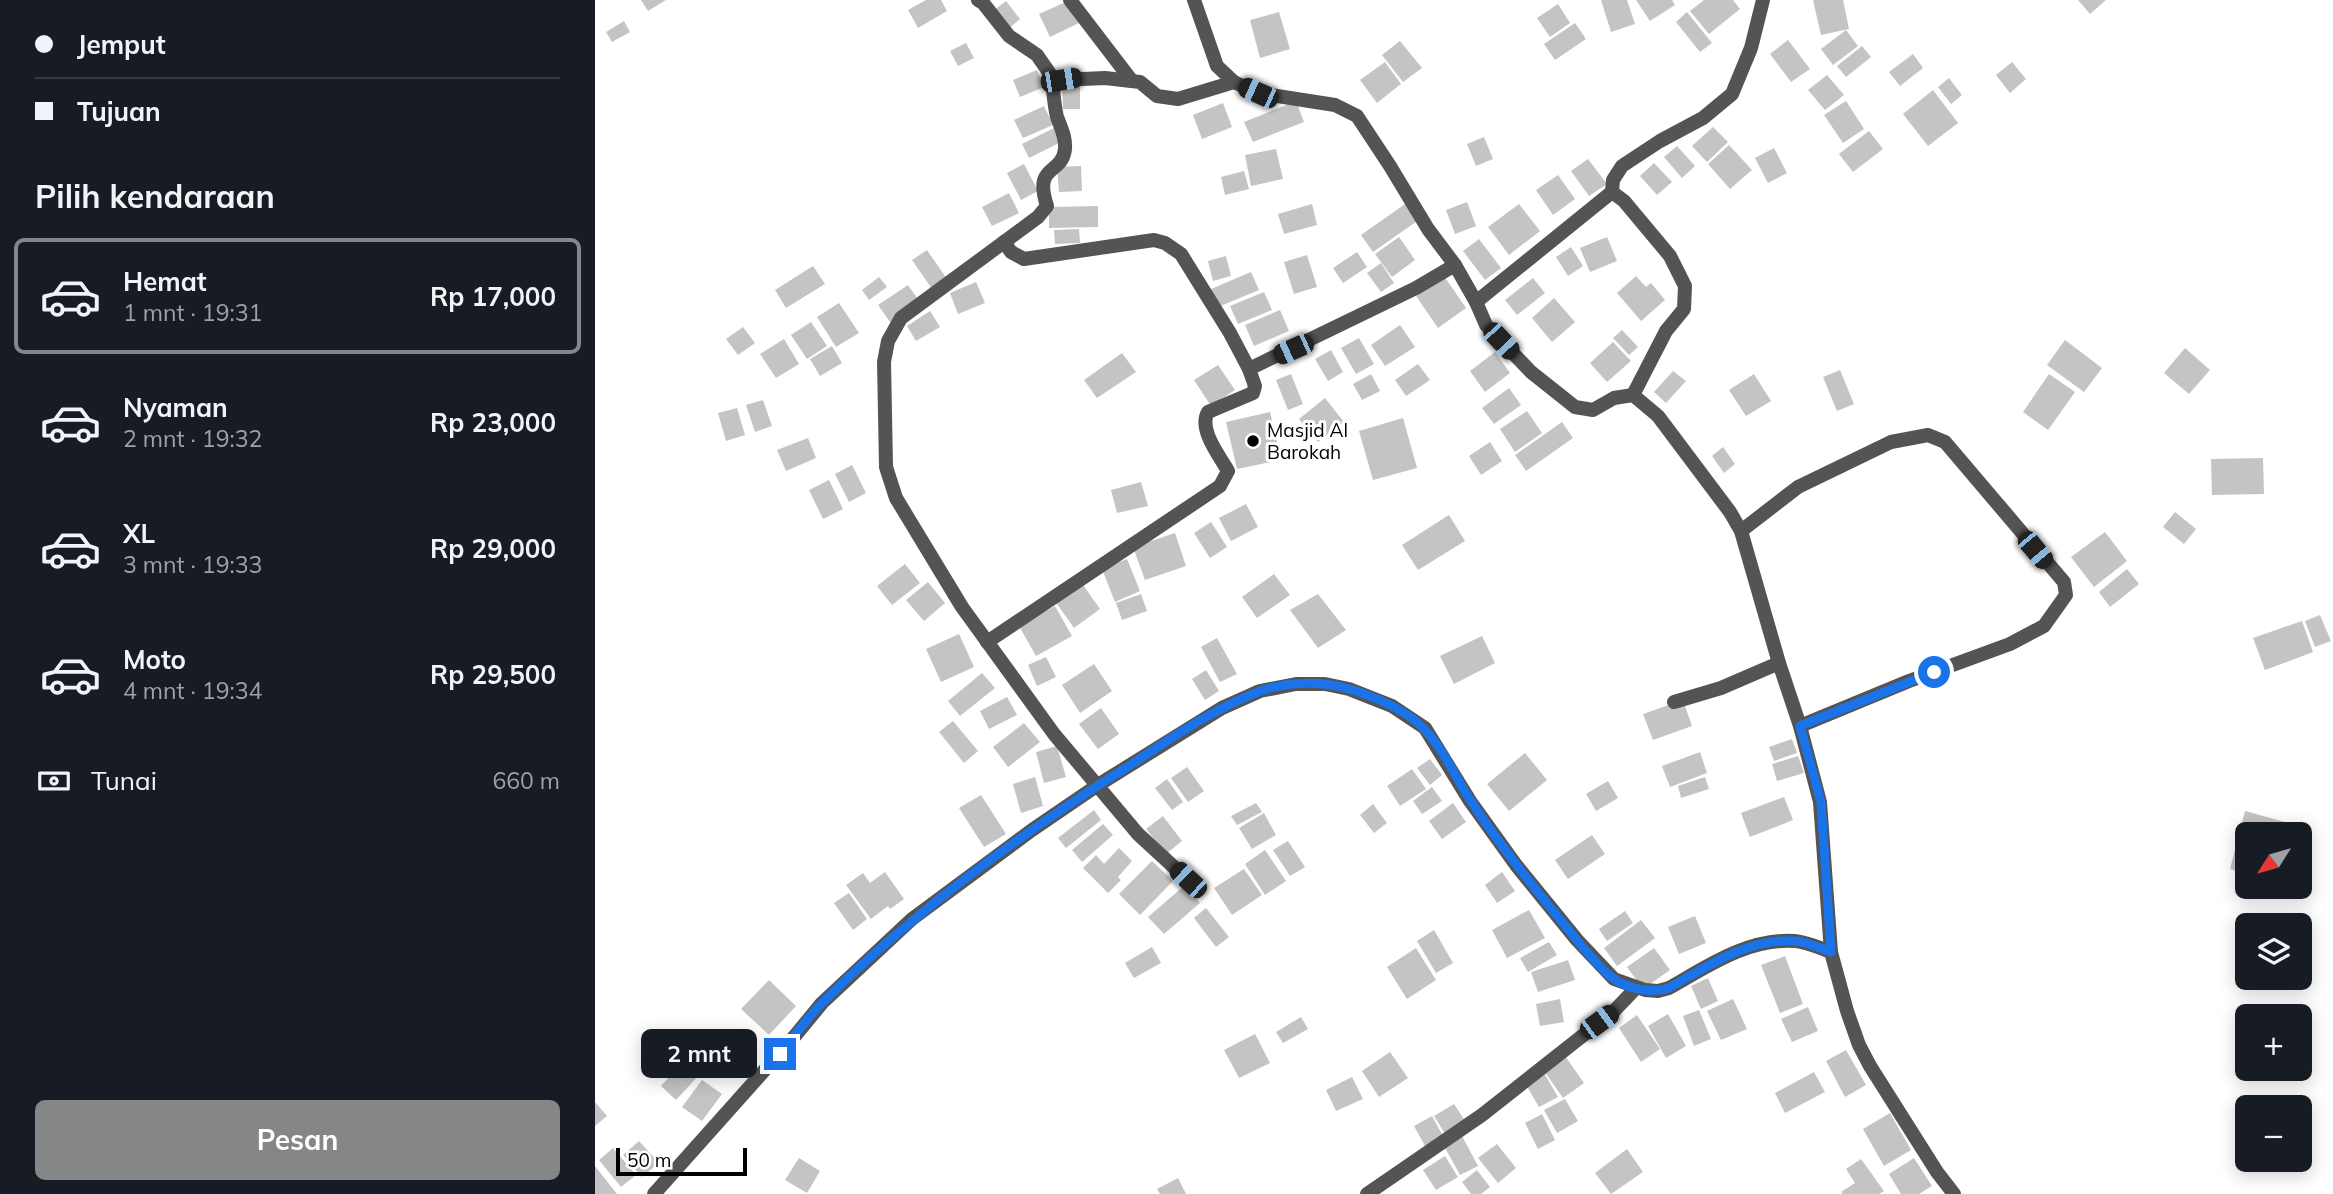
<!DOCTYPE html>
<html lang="id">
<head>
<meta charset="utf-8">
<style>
  body { margin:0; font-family:Mulish,sans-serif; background:#20242c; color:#f1f3f6; height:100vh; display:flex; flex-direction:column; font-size:26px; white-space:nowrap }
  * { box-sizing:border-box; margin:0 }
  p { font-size:23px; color:#9ea1a6 }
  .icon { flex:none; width:38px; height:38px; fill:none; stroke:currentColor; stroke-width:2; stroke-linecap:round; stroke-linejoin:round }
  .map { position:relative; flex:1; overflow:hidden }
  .panel { display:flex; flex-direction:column; background:#171b24; width:595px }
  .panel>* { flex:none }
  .banner { display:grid; align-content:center; height:154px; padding:0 35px; background:#171b24 }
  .needle { width:46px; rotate:233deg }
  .fabs { position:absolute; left:1640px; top:822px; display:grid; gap:14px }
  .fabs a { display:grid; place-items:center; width:77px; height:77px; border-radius:10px; background:#171b24; box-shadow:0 4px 18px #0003; font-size:35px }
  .scale { position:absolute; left:21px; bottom:18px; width:131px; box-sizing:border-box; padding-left:7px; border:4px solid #000; border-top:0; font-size:19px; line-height:24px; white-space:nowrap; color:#000; -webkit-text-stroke:5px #fff; paint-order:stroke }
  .end { position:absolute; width:32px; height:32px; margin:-16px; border:9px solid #1a73e8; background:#fff; box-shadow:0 0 0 4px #fff }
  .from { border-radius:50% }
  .bubble { position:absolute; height:49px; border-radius:10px; background:#171b24; box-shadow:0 4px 18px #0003; font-size:23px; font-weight:700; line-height:49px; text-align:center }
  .car { position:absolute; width:21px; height:42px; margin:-21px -10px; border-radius:9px; box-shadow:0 0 5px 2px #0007; background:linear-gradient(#222 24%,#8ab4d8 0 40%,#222 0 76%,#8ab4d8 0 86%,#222 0) }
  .banner b { display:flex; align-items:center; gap:24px; height:66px; font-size:26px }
  .banner b+b { border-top:2px solid #363941 }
  .banner i { width:18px; height:18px; background:#f1f3f6 }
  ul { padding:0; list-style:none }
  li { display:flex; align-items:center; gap:21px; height:116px; margin:0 14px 10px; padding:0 21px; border:4px solid transparent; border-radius:10px }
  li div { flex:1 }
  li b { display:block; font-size:26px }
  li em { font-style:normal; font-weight:700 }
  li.current { border-color:#858687 }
  li>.icon { width:63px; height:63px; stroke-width:1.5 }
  h2 { padding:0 35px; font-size:32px; line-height:84px }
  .pay { display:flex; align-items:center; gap:18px; height:77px; padding:0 35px; font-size:26px }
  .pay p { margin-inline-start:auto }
  .button { display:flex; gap:14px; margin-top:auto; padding:14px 35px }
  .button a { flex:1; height:80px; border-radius:10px; background:#858687; color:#fff; font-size:28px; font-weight:700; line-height:80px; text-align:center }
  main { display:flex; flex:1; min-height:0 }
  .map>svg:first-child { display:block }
  .building { fill:#c4c4c4 }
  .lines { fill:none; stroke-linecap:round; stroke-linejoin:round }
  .street { stroke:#545454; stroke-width:14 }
  .route { stroke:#1a73e8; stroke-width:9 }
  .poi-dot { fill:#000; stroke:#fff; stroke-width:2.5 }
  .labels { text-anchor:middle; stroke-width:6; stroke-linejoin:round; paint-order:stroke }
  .poi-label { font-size:19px; fill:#000; stroke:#fff; text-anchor:start }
</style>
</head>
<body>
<main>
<section class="panel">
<div class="banner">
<b><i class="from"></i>Jemput</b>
<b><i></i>Tujuan</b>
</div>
<h2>Pilih kendaraan</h2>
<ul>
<li class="current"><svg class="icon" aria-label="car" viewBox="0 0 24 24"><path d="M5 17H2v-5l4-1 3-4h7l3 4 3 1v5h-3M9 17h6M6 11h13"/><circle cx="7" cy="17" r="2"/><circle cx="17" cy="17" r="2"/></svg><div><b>Hemat</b><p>1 mnt · 19:31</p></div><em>Rp 17,000</em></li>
<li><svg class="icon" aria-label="car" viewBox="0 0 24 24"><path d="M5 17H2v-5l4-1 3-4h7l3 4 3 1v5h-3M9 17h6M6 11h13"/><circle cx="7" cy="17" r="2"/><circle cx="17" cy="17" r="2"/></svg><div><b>Nyaman</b><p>2 mnt · 19:32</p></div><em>Rp 23,000</em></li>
<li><svg class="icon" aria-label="car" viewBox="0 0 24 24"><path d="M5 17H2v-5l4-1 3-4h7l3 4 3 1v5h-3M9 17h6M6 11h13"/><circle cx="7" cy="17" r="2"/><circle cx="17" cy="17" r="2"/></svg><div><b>XL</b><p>3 mnt · 19:33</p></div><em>Rp 29,000</em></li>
<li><svg class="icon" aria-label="car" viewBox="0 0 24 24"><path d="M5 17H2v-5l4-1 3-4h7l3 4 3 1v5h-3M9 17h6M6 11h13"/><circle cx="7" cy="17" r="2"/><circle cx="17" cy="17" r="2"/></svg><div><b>Moto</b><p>4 mnt · 19:34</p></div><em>Rp 29,500</em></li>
</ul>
<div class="pay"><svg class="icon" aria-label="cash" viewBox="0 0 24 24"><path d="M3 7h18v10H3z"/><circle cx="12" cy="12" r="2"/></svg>Tunai<p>660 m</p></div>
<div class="button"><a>Pesan</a></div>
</section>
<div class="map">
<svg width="1738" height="1194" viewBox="0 0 1738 1194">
  <rect width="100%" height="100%" fill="#fff"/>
  <g class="building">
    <path d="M46,0H71L53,11Z"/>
    <path d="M331,0H346L352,11L323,28L313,10Z"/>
    <path d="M1006,0H1032L1040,24L1016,32Z"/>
    <path d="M1041,0H1077L1080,5L1055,21Z"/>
    <path d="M1109,0H1138L1145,9L1114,34L1095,11Z"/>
    <path d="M1218,0H1248L1254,29L1226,35Z"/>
    <path d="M1483,0H1511L1495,14Z"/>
    <path d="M411,1L425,19L413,29L398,11Z"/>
    <path d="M473,1L484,23L455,37L444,14Z"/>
    <path d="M963,4L975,23L955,37L942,18Z"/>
    <path d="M684,12L695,49L665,58L655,20Z"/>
    <path d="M1092,12L1117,43L1105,52L1081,22Z"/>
    <path d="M29,21L35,32L17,42L11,32Z"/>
    <path d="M980,23L991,39L960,60L949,44Z"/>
    <path d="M1251,30L1263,46L1238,65L1226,49Z"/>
    <path d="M1193,40L1215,69L1196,82L1175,54Z"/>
    <path d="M805,41L827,68L808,82L787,55Z"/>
    <path d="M371,43L379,58L363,66L355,51Z"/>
    <path d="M1267,46L1276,57L1251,77L1242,66Z"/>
    <path d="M1318,54L1328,68L1305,86L1294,72Z"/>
    <path d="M790,62L806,84L782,103L765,80Z"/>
    <path d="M1417,62L1431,79L1415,93L1401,75Z"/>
    <path d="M442,70L449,87L425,97L418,80Z"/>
    <path d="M1232,75L1249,95L1230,110L1213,90Z"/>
    <path d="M1354,78L1367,95L1356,104L1343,87Z"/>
    <path d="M467,82H485V109H468Z"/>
    <path d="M1338,90L1363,123L1333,146L1308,114Z"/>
    <path d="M701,101L709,122L658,142L649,122Z"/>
    <path d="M1251,101L1269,129L1248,143L1229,115Z"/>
    <path d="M628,103L637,127L607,139L598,115Z"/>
    <path d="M449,106L458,125L428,138L419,120Z"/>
    <path d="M461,127L468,141L434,158L427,144Z"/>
    <path d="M1118,127L1133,142L1112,162L1097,146Z"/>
    <path d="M1274,131L1288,149L1258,172L1244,154Z"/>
    <path d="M889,137L898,159L881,166L872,144Z"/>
    <path d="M1134,145L1157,170L1135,189L1113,164Z"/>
    <path d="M1082,146L1100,166L1087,178L1069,157Z"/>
    <path d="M1179,148L1192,173L1173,183L1160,158Z"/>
    <path d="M681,149L688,179L656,186L650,155Z"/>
    <path d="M993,159L1012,184L994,196L976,171Z"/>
    <path d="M1059,163L1077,182L1062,195L1045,176Z"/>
    <path d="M429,164L443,191L426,200L412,173Z"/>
    <path d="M486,166L487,191L464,192L462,167Z"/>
    <path d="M649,171L654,189L630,195L626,177Z"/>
    <path d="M963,175L980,199L958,215L941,190Z"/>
    <path d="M414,193L424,213L397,226L387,207Z"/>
    <path d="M813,202L825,219L778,252L766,235Z"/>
    <path d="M872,202L881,226L860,234L851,210Z"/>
    <path d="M717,204L722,225L689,234L683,214Z"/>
    <path d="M924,204L945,231L914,255L893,227Z"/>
    <path d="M503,206V227L454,228V207Z"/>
    <path d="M484,229L485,243L460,244L459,230Z"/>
    <path d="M804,237L820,260L797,277L780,254Z"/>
    <path d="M1012,237L1022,261L995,272L985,248Z"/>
    <path d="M884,239L906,268L890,280L868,251Z"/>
    <path d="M976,247L988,266L973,276L961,257Z"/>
    <path d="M332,250L352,279L337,289L317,260Z"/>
    <path d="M762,252L772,267L748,283L738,268Z"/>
    <path d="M712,255L722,287L699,294L689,262Z"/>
    <path d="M631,256L636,276L618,281L613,261Z"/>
    <path d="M786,263L799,283L786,292L772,273Z"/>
    <path d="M218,266L230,284L191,308L180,290Z"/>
    <path d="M656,272L664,290L623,307L616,289Z"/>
    <path d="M849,276L871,308L843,328L821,296Z"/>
    <path d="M1041,276L1051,287L1056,283L1070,300L1046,321L1022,293Z"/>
    <path d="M284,277L292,287L274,300L267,290Z"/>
    <path d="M938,278L950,293L922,315L910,300Z"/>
    <path d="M381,282L390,303L363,314L355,293Z"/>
    <path d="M313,285L324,301L295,322L283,305Z"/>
    <path d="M669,292L677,310L643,324L635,306Z"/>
    <path d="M959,298L980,322L957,342L937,318Z"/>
    <path d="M244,303L264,333L241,347L222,317Z"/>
    <path d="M685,310L694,331L659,346L650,325Z"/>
    <path d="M335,311L345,327L321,341L312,326Z"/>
    <path d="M216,322L232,346L212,359L196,335Z"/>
    <path d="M805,325L820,347L790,366L776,345Z"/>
    <path d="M148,327L160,343L143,355L131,339Z"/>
    <path d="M1027,330L1043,347L1034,355L1018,338Z"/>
    <path d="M764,338L779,364L761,374L746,348Z"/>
    <path d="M189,339L204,364L181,378L165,354Z"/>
    <path d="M1470,340L1507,368L1489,392L1452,365Z"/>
    <path d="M1018,342L1036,361L1012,382L995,363Z"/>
    <path d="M237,346L247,363L225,376L215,359Z"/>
    <path d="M1590,348L1615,370L1594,394L1569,373Z"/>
    <path d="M736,350L748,372L733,381L720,359Z"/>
    <path d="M900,352L915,373L890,392L875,371Z"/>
    <path d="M527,353L541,372L502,398L489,380Z"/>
    <path d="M823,364L835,380L811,396L800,380Z"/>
    <path d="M623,365L640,390L616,406L599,380Z"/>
    <path d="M1245,370L1259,404L1242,411L1228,377Z"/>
    <path d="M1078,371L1091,381L1071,403L1059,392Z"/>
    <path d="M696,374L708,404L693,410L681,380Z"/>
    <path d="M776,374L785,391L767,400L758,384Z"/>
    <path d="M1159,374L1176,401L1151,416L1134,390Z"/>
    <path d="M1454,374L1480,392L1453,430L1428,412Z"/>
    <path d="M914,388L926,405L899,424L887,408Z"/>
    <path d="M730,398L749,422L723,442L704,419Z"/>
    <path d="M168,400L177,426L160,432L151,405Z"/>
    <path d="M142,408L150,435L131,441L123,413Z"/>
    <path d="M932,411L947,433L920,452L905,429Z"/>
    <path d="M675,412L686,460L642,469L631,422Z"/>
    <path d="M808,418L822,468L778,480L764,431Z"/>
    <path d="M967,422L978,438L931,471L920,455Z"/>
    <path d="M213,438L221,458L191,471L182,450Z"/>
    <path d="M895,442L907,461L886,475L874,456Z"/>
    <path d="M1128,447L1140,464L1129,473L1117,456Z"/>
    <path d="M1668,458L1669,494L1617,495L1616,459Z"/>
    <path d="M257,465L271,493L254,502L240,474Z"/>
    <path d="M234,480L248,509L228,519L214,490Z"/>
    <path d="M546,482L553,506L522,513L516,490Z"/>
    <path d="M651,504L663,527L636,541L624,518Z"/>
    <path d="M1580,512L1601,529L1589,544L1568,527Z"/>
    <path d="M854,515L870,541L823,570L807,545Z"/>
    <path d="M616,522L632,547L615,558L599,533Z"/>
    <path d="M1510,532L1532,561L1499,587L1476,557Z"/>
    <path d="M580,533L591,566L550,580L538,547Z"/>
    <path d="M532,559L545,591L520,602L507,569Z"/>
    <path d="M310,564L325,583L297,605L282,586Z"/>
    <path d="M1532,569L1544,584L1515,607L1504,592Z"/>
    <path d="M679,574L695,595L662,618L647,597Z"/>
    <path d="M333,582L350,603L329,621L311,600Z"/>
    <path d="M486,582L505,609L479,628L460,601Z"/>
    <path d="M546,594L552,611L527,620L521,603Z"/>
    <path d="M723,594L751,630L723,648L695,610Z"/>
    <path d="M460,606L477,636L441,656L424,626Z"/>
    <path d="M1725,615L1736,641L1720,647L1710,621Z"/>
    <path d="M1707,621L1718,652L1670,670L1658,638Z"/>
    <path d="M364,634L379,667L346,682L331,649Z"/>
    <path d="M887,636L900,663L859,684L845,656Z"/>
    <path d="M622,638L642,674L625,682L606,647Z"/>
    <path d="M451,657L461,677L442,686L433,665Z"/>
    <path d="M499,664L517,691L485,713L467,685Z"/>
    <path d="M611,670L624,691L610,700L597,679Z"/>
    <path d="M387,673L400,688L365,716L353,701Z"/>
    <path d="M412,697L422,715L394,729L385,711Z"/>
    <path d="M1088,700L1097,726L1058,740L1048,714Z"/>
    <path d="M506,708L524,734L503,749L484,724Z"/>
    <path d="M358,721L383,751L369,763L344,732Z"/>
    <path d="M429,723L445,742L413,767L398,747Z"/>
    <path d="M1197,739L1202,753L1179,761L1174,747Z"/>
    <path d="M462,746L471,777L449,783L441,752Z"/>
    <path d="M1105,752L1112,773L1075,787L1067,766Z"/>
    <path d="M930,753L952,780L914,811L892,784Z"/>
    <path d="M1203,756L1209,773L1182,781L1177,764Z"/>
    <path d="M835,759L847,775L835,785L822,768Z"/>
    <path d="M592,767L609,791L593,802L576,778Z"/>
    <path d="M817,769L831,789L805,806L792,786Z"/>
    <path d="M440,777L448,806L426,813L418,784Z"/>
    <path d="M1110,777L1114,789L1086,798L1083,786Z"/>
    <path d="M572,779L588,802L577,810L560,788Z"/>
    <path d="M1013,781L1023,798L1001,811L991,794Z"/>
    <path d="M837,787L847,801L827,814L818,801Z"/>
    <path d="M386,795L411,834L389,847L364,808Z"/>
    <path d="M1189,797L1198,820L1155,837L1146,813Z"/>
    <path d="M661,803L667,812L642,825L636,816Z"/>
    <path d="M858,803L871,822L847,839L834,821Z"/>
    <path d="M778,804L792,823L779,833L765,815Z"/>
    <path d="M499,810L506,820L471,848L463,838Z"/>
    <path d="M1650,811L1709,827L1707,835H1652V874L1635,869Z"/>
    <path d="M669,813L681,835L657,849L644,828Z"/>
    <path d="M568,816L587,841L571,854L551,829Z"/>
    <path d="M508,824L518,835L487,862L477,850Z"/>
    <path d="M997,835L1010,854L973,879L960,860Z"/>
    <path d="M693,841L710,867L695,876L678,850Z"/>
    <path d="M524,848L537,861L523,877L526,880L513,893L488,868L501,855L509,864Z"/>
    <path d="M670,850L691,881L670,895L650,864Z"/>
    <path d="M557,861L578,881L545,915L524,894Z"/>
    <path d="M649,869L667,895L637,915L619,888Z"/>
    <path d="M290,872L309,899L295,909L293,906L276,919L251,885L268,873L275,883Z"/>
    <path d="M907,872L920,891L902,903L890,885Z"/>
    <path d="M590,885L605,903L569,934L553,917Z"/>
    <path d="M254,893L272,919L258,930L239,903Z"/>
    <path d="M611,908L634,937L621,947L599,918Z"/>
    <path d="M934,910L950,938L912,958L897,930Z"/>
    <path d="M1030,911L1038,923L1012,941L1004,929Z"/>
    <path d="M1100,916L1111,943L1084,954L1073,927Z"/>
    <path d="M1046,920L1060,938L1022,966L1009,948Z"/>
    <path d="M839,930L858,963L841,973L822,941Z"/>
    <path d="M954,942L962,955L933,972L925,958Z"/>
    <path d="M557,947L566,963L539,978L530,963Z"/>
    <path d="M821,948L841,980L812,999L792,967Z"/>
    <path d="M1059,948L1075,970L1048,989L1032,967Z"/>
    <path d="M1190,956L1208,1004L1185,1013L1166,965Z"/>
    <path d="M973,960L980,980L943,992L936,972Z"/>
    <path d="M1113,978L1123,1001L1106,1009L1096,986Z"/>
    <path d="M174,980L201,1006L174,1035L146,1009Z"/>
    <path d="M965,999L969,1022L945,1026L941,1004Z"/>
    <path d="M1138,999L1152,1029L1126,1040L1112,1011Z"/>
    <path d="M1213,1007L1223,1031L1197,1042L1186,1019Z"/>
    <path d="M1104,1010L1116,1039L1099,1046L1088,1016Z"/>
    <path d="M1073,1014L1091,1046L1071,1058L1053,1026Z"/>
    <path d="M1042,1015L1065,1049L1046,1062L1024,1028Z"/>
    <path d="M706,1017L713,1029L688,1043L681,1032Z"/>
    <path d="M660,1034L675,1063L644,1078L629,1050Z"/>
    <path d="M1251,1050L1271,1085L1250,1097L1231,1061Z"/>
    <path d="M795,1052L813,1078L784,1097L767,1071Z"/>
    <path d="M968,1053L989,1083L968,1098L947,1068Z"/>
    <path d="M89,1061L104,1075L81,1100L66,1086Z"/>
    <path d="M1219,1072L1230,1092L1190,1113L1180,1093Z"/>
    <path d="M949,1073L963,1097L944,1107L930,1083Z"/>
    <path d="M757,1077L768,1099L741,1111L731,1090Z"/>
    <path d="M107,1080L127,1094L107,1121L87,1107Z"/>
    <path d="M970,1099L983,1121L962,1133L949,1110Z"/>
    <path d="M0,1102L12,1116L0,1126Z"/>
    <path d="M859,1104L872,1124L852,1137L839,1116Z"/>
    <path d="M1295,1113L1316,1150L1289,1166L1268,1129Z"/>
    <path d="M947,1114L960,1140L943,1149L930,1123Z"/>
    <path d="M837,1116L848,1136L830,1146L819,1126Z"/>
    <path d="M867,1136L883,1166L865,1175L849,1146Z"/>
    <path d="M44,1141L64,1163L47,1177L28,1155Z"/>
    <path d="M902,1144L921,1168L903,1183L883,1158Z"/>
    <path d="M18,1148L41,1175L26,1187L4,1160Z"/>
    <path d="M1032,1149L1048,1172L1016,1194L1000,1173Z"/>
    <path d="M850,1156L863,1177L841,1190L828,1170Z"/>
    <path d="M204,1158L225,1171L212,1193L190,1180Z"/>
    <path d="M1319,1158L1337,1186L1324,1194H1306L1294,1174Z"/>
    <path d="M1266,1159L1289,1191L1284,1194H1248L1246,1192L1260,1183L1251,1169Z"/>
    <path d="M0,1166L22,1194H0Z"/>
    <path d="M882,1170L895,1187L886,1194H876L867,1182Z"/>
    <path d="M583,1178L591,1194H565L562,1189Z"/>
  </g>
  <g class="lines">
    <g class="street">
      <path d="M383,0L388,3L414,36L442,55L462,84"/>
      <path d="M475,0L537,81"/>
      <path d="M599,0L622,66L639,82L663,93L740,105L762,116L795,166L833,229L860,265L881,302L891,325L936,372L980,407L998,410L1019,398L1038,395"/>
      <path d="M1168,0L1156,48L1137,94L1108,118L1065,141L1027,166L1018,180L1017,192L1029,201L1075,256L1090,286L1089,309L1071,331L1038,395L1063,416L1135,512L1146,531L1184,663L1205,726L1225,802L1236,952L1252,1011L1264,1045L1275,1066L1342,1172L1359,1194"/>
      <path d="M409,242L416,252L429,259L559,240L570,243L586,254L635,333L654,369"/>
      <path d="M881,302L1017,192"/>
      <path d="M1146,531L1203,487L1296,442L1333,435L1350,442L1469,582L1471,595L1449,626L1415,644L1314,681L1205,726"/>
      <path d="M392,642L625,486L633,471C624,455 603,429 613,412L658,393L660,386L654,369L821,288L860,265"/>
      <path d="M1079,702L1126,688L1184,663"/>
      <path d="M593,880L543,834L459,734L367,607L301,498L291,467L289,362L293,341L306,318L443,217L452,206C438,163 467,176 470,149C471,137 466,128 462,117C460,109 459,99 458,90L465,80L510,78L545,82L562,96L583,99L639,82"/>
      <path d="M59,1194L199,1037L227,1003L317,919L437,830L503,785L627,708L665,691L701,684H730L754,689L797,706L830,728L875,801L921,865L982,940L1019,979L1050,990L1063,991L1074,988C1113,966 1153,938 1200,941C1212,942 1225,948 1236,952"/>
      <path d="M772,1194L887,1115L1019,1011L1041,988"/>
    </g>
  </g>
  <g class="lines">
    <path class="route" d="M185,1054C200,1036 213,1016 230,1000C322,909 428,832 537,764C577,738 618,709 663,692C691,681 726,681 754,689C778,696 814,711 830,730C848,749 860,776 874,798C902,842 935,883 968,923C981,939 1003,968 1019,979C1035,990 1057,993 1074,988C1113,966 1153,938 1200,941C1212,942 1225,948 1236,952L1226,802L1205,726L1339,672"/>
  </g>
  <circle class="poi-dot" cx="658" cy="441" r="7"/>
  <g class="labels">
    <g class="poi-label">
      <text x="672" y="437">Masjid Al<tspan x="672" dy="22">Barokah</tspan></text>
    </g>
  </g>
</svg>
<div class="fabs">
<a><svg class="needle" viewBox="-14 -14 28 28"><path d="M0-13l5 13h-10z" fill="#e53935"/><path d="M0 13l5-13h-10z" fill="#9ea1a6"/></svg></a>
<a><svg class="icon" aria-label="layers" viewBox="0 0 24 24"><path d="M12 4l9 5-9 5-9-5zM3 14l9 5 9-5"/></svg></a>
<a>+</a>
<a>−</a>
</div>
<div class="scale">50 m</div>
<i class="end from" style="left:1339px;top:672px"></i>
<i class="end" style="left:185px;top:1054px"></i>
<div class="bubble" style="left:46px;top:1029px;width:116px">2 mnt</div>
<i class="car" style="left:466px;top:80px;rotate:81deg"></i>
<i class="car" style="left:663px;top:93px;rotate:294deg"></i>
<i class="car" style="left:906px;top:341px;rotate:137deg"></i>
<i class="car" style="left:698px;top:349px;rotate:246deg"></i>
<i class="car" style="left:1440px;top:550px;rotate:140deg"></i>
<i class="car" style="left:593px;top:880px;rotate:313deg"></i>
<i class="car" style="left:1004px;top:1022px;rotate:54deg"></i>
</div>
</main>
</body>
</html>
